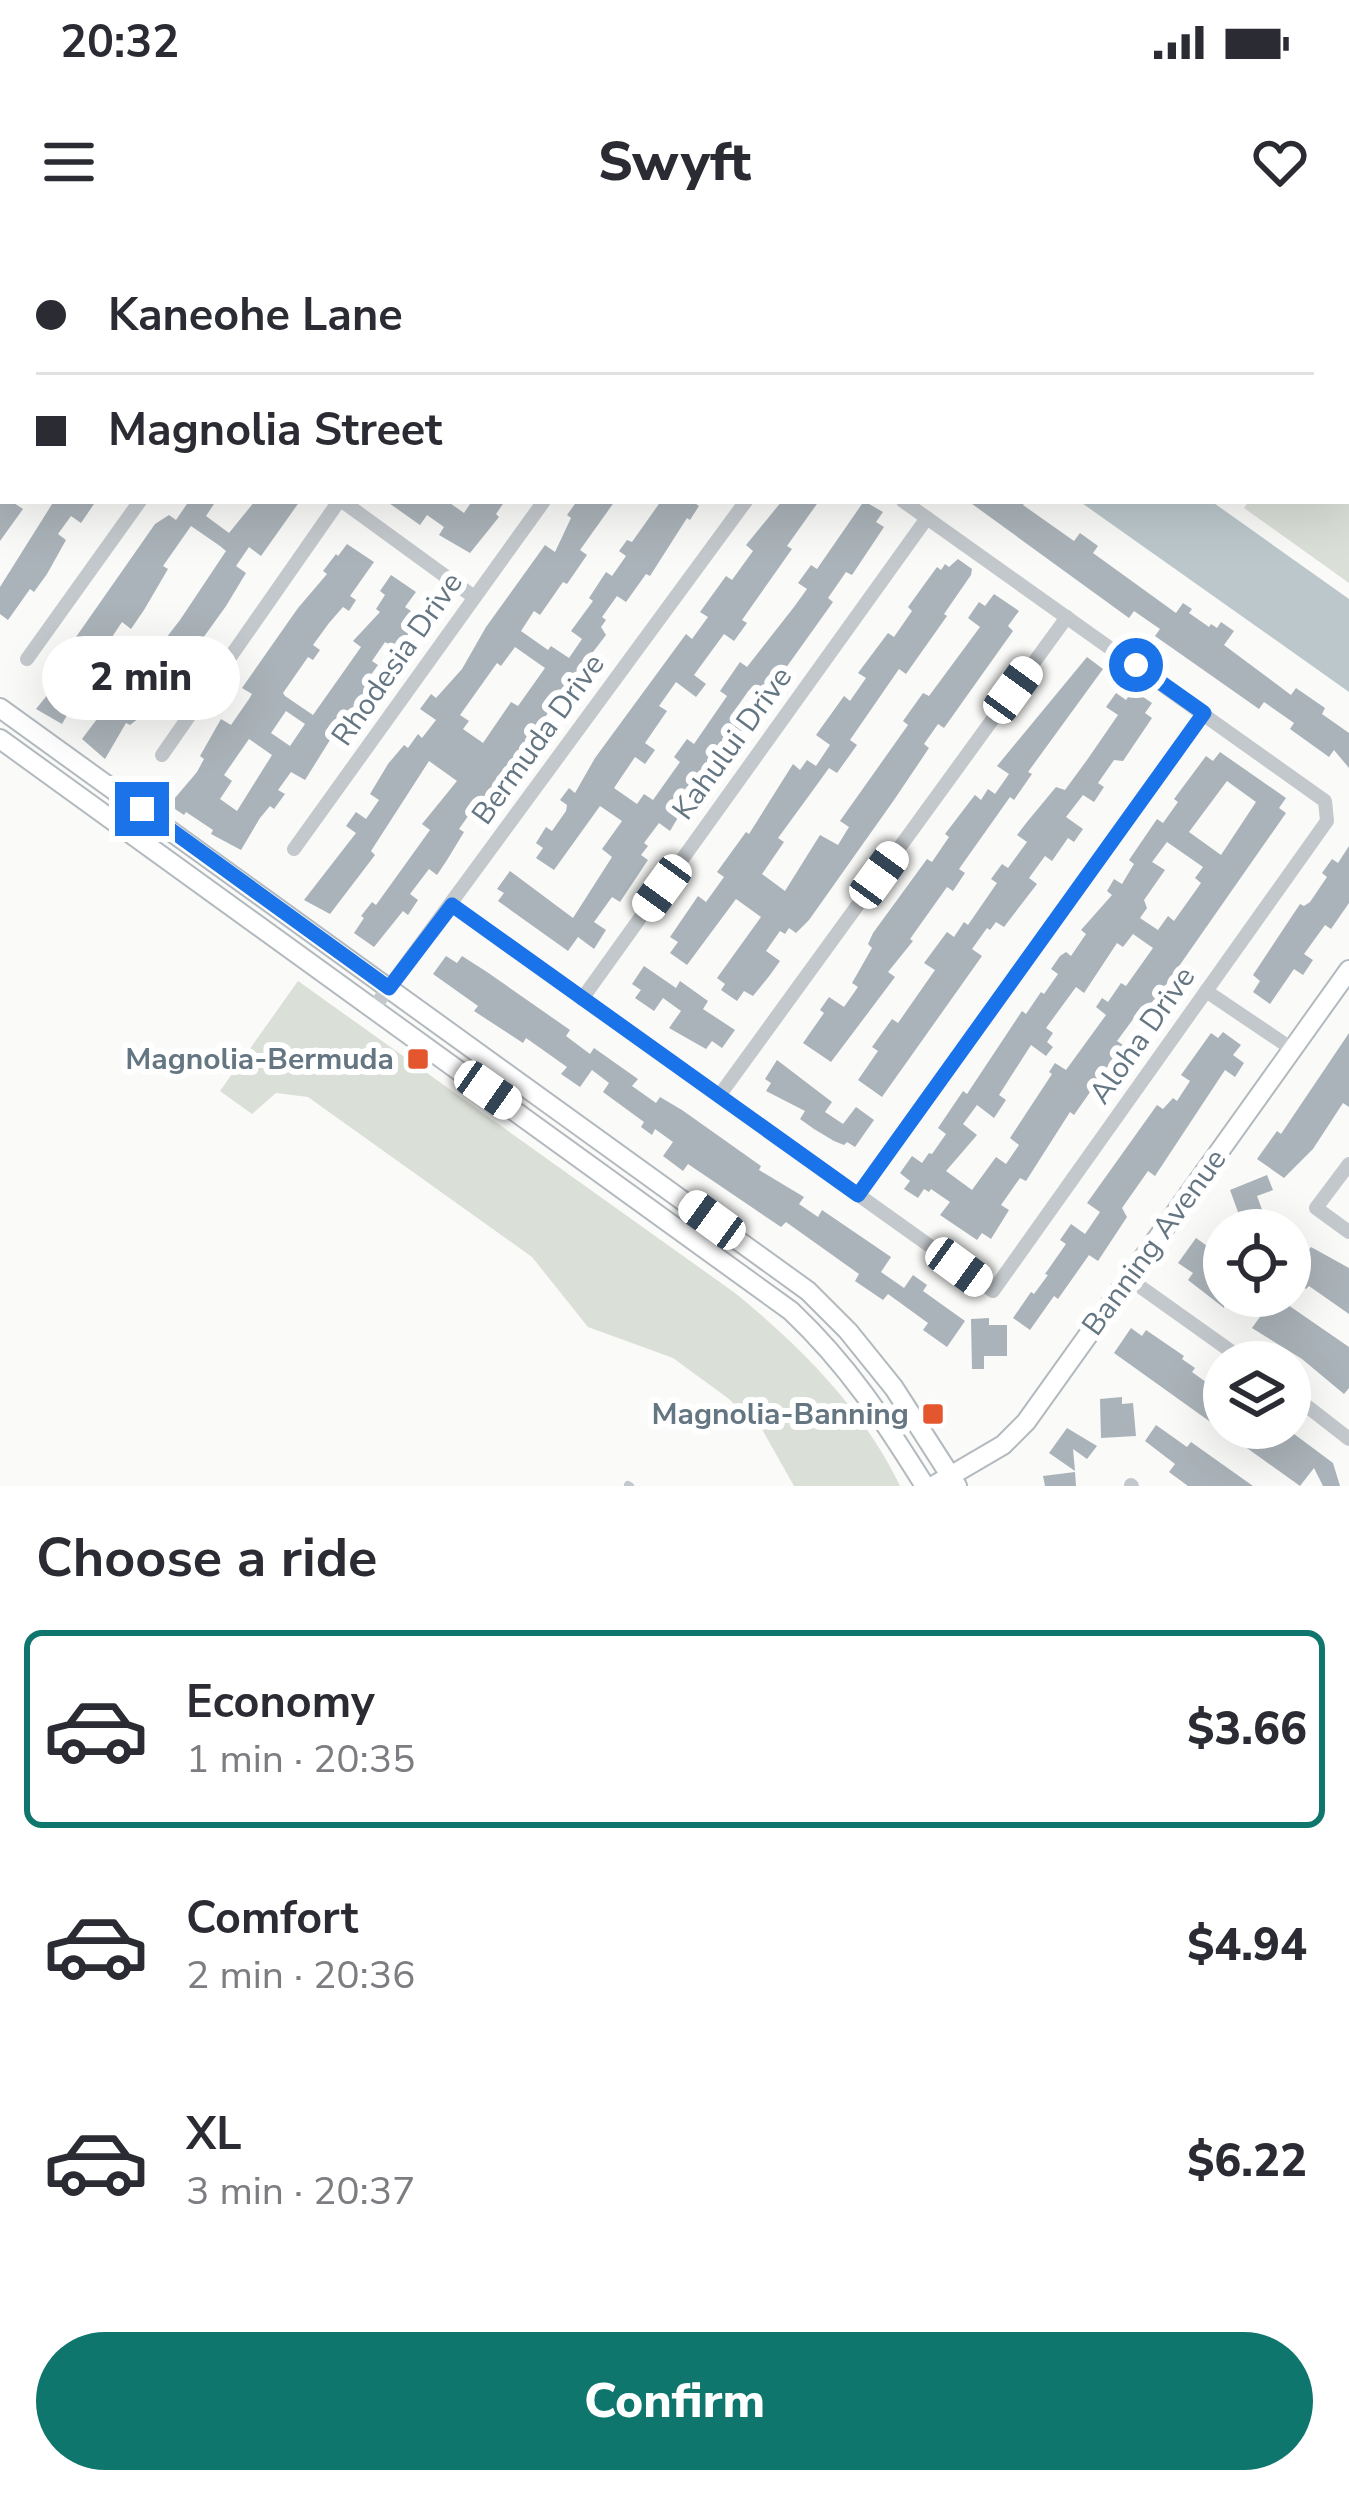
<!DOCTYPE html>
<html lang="en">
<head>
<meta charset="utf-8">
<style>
  body { margin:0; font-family:"Nunito Sans",sans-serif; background:#f2f2f3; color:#2b2b33; height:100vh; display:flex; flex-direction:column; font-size:45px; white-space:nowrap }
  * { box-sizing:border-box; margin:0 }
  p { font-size:39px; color:#7c7c81 }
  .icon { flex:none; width:66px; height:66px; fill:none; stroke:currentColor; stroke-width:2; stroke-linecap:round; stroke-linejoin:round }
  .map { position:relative; height:1246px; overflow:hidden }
  .drawer { display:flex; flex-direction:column; background:#fff; flex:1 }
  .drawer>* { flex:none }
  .hud { position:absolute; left:0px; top:0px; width:1350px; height:264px; box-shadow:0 12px 48px #0002; display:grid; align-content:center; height:264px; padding:0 36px; background:#fff }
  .buttons { position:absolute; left:1203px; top:969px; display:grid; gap:24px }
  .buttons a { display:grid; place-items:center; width:108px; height:108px; border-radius:50%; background:#fff; box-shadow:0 12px 48px #0002; font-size:60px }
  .end { position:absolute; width:54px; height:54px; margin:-27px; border:15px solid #1a73e8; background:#fff; box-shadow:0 0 0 6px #fff }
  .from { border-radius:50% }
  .bubble { position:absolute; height:84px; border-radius:42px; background:#fff; box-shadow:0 12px 48px #0002; font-size:39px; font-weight:800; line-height:84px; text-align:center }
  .car { position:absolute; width:36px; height:72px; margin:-36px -18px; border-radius:15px; box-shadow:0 0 9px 3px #0007; background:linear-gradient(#fff 24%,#345 0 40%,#fff 0 76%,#345 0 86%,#fff 0) }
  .hud b { display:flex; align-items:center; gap:42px; height:114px; font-size:45px }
  .hud b+b { border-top:3px solid #e1e1e2 }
  .hud i { width:30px; height:30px; background:#2b2b33 }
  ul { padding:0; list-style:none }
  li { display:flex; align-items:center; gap:36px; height:198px; margin:0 24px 18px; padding:0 12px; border:6px solid transparent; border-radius:18px }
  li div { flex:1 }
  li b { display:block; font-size:45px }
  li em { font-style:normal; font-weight:800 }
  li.selected { border-color:#0f766e }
  li>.icon { width:108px; height:108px; stroke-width:1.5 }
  h2 { padding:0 36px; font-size:54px; line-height:144px }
  .button { display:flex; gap:24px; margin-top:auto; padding:24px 36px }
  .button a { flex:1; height:138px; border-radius:72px; background:#0f766e; color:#fff; font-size:48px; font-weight:800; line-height:138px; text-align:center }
  .status { display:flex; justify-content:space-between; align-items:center; height:84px; padding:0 60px; background:#fff; direction:ltr }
  .status svg { height:33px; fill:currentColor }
  header { display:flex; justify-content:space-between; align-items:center; height:156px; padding:0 36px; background:#fff; font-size:54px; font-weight:800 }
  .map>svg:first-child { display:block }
  .built { fill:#e8e9e9 }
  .green { fill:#dadfd7 }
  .water { fill:#bbc7cb }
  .building { fill:#aab3b9; fill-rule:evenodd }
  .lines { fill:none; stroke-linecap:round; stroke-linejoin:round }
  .secondary-casing { stroke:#b3babf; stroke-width:22 }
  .lane { stroke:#c3c8cc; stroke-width:8 }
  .street { stroke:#c3c8cc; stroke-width:14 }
  .secondary { stroke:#fff; stroke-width:18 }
  .route { stroke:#1a73e8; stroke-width:15 }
  .poi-dot { fill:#e4572e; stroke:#fff; stroke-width:4.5 }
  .labels { text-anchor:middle; stroke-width:12; stroke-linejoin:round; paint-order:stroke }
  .street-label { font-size:30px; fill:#657683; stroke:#fff }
  .poi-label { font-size:30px; font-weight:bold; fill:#657683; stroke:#fff; text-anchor:end }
</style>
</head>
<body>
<div class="status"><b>20:32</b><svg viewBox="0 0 49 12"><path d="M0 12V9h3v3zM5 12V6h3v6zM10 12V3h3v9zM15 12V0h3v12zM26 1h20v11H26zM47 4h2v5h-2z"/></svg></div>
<header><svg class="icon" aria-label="menu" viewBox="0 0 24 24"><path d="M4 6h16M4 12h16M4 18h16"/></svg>Swyft<svg class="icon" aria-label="heart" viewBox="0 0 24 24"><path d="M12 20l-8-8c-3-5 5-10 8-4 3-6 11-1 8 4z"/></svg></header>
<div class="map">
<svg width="1349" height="1246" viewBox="0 0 1349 1246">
  <rect width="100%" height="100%" fill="#fafaf8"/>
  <path class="built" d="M1032,0H1349V201L1347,3H1030Z"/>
  <g class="green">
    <path d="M1032,0H1221L1030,3Z"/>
    <path d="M1347,200L1349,201V343L1244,268L1249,261H1347Z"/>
    <path d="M298,741L735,1053C800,1106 864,1170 900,1246H794L763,1191L729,1159L673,1118L588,1087L532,1017L308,857L276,853L252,874L220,851Z"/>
  </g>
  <path class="water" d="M1079,261H1211L1349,359V452Z"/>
  <g class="building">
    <path d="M0,261H11L23,269L0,301Z"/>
    <path d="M54,261H96L81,283L71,276L58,294L66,300L47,334L34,352L30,349L8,380L0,374V347Z"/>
    <path d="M189,261H216L206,276L229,293L255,261H300L261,316L249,307L236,326L246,333L226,366L170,444L155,435L142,453L151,460L139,478L130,485L126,483L105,519L82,499L100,475L103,477L148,405L156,411L180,380L226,311L220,306L191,286L163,326L168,329L144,370L131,389L122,382L98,418L106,424L94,440L89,437L62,484L36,469L61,438L64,424L81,400L76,397L155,284L169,275L176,280Z"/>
    <path d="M386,261H447L464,273L472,261H505L496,274L499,277L470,313L439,295L444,287L427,275L420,285Z"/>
    <path d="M577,261H615L580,310L587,315L567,344L563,342L540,375L534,371L521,391L548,410L551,406L569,418L582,399L571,391L593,361L589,358L606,332L612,336L626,316L619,311L627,300L632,302L661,261H692L699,266L690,280L687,278L650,336L646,334L626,362L617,356L602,377L606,380L601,387L606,395L557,459L534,494L537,496L532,505L486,563L480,559L459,589L464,592L447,620L437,635L429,629L410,654L418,660L408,675L403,671L374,707L354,693L364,678L361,676L372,662L376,665L430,590L422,584L457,541L429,521L371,611L375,615L330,674L304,660L356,593L346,586L356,572L366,579L379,560L370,554L388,524L404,505L408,508L418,494L422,498L436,480L420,469L431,454L436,458L462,429L486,387L545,305L555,312L571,278L567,275ZM515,407L545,428L518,466L511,462L483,503L463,489L469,481L460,475L497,423L501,426Z"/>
    <path d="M782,261H819L787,306L792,309L742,380L747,383L734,401L724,394L694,435L706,444L696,457L676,442L659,466L667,471L645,503L655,510L645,524L635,517L614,548L637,564L644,554L653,560L680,522L674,517L687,499L694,504L727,456L720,451L740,422L747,427L794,367L807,349L798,343L811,325L817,329L864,261L883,272L876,282L884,287L852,335L846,332L828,358L833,362L763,460L749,450L735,470L741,474L734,484L742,490L713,531L708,527L670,591L659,583L644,603L648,606L641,615L648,620L620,662L612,657L594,682L606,690L594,709L578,697L568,711L498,661L504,653L497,649L510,631L573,678L612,617L602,609L622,581L600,566L554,630L536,618L543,608L536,603L546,587L552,591L566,571L567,565L560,560L569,548L575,553L595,518L686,394L692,399L708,377L700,372L726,336L732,340L753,311L746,305Z"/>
    <path d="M968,261H1026L1023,265L1074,301L1080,293L1098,306L1093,313L1176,373L1183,363L1192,369L1189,373L1209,387L1211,384L1217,388L1221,382L1234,391L1224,405L1291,455L1296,448L1325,468L1322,474L1349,493V528L1334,510L1329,517L1290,489L1294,483L1264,462L1259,469L1155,396L1160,389L1134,371L1129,378Z"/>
    <path d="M347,304L374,322L350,356L356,360L349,371L343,367L329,383L313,405L320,410L313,420L308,417L283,453L285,456L313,475L361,407L353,401L380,372L376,369L385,355L380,351L391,335L416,352L405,367L420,377L397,410L385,402L372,421L378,425L370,436L375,440L348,478L345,476L305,540L291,532L278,550L285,554L274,569L270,566L260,578L241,610L211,594L213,590L186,572L184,575L169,565L197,532L204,519L200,516L221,479L231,485L249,459L252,454L242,448L298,368L327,334L323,331L336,314L338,316ZM286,471L305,484L290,506L271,493ZM249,499L272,515L237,571L220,559L232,541L224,535Z"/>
    <path d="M958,319L972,329L971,335L944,374L947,376L906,434L899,429L850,500L857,505L837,533L829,528L808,557L778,598L784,602L762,634L785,651L820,595L838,605L849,587L840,581L908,485L903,481L923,453L929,456L980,387L968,378L979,362L985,366L994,354L1019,371L1008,386L1013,391L944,488L938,484L924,504L929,508L894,560L809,680L796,693L789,688L785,694L780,691L766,711L780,721L770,735L753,756L744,751L737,761L721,750L725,744L717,738L761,677L736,659L687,725L670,713L678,702L670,697L698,656L706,662L724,637L717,632L746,592L749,594L793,524L800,530L807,520L816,526L830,505L816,495L844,456L850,461L866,438L858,433L888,393L894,397L912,371L908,367L937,327L941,330L945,324L949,327Z"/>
    <path d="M1087,417L1103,429L1028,532L1032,534L1014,560L1010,557L959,629L965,633L953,651L947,647L910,699L913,701L888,732L895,737L831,822L803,803L824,773L820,770L829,757L844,767L858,747L852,743L872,708L868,704L873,693L927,619L932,622L949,597L945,594L971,560L975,555L981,560L988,549L995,554L1009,534L997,526Z"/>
    <path d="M1133,450L1152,463L1145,473L1152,478L1123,521L1114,520L1098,543L1104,547L1094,562L1083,555L1066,577L1083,589L1074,602L1068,598L1052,621L1045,616L1029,638L1037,644L1004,687L996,682L990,690L987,688L972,709L982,716L882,857L858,840L878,811L872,807L892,779L898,783L935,730L924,723L947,692L954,697L964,682L968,685L997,643L991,639L1002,624L1008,628L1027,602L1017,595L1027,582L1056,547L1065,550L1087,520L1118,475L1106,467L1116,453L1126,460Z"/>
    <path d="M1220,512L1286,558L1279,568L1286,573L1140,782L1134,778L1117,801L1123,805L1074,875L1070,872L1026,941L1020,938L1001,965L1009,970L991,999L982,993L977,1000L940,975L950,962L931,949L929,952L924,949L918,958L904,949L910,941L900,933L912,916L922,923L929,913L932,914L946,894L938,888L963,851L967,854L1022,771L1026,774L1041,752L1044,754L1058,734L1051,729L1060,716L1066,712L1071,716L1086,694L1081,690L1112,655L1107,651L1114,639L1122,644L1134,624L1129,620L1157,579L1163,583L1178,562L1174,559L1206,516L1213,521ZM1227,541L1256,562L1221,615L1189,592ZM1167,602L1203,627L1195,638L1201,643L1174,681L1168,676L1158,690L1140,678L1147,668L1144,660L1165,630L1152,622ZM1133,694L1153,708L1126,746L1121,743L1108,762L1102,758L1096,767L1106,775L1066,830L1055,823L1049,832L1052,834L1010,898L1019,905L1006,924L996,917L972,950L946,931L977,895L963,884L977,865L994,878L1006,860L999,855L1031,805L1046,816L1053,807L1047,802L1053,793L1046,788L1076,747L1084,753L1117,703L1123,707Z"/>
    <path d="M1349,606V663L1331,689L1325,685L1304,714L1313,720L1303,735L1294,729L1270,764L1253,752L1260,741L1253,735L1300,664L1304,666L1310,662L1327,637L1322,633L1332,619L1338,623Z"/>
    <path d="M446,716L457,723L462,716L487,732L570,790L566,796L590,814L594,808L638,839L632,846L656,863L660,857L682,870L761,926L759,930L804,957L799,964L818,977L822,970L891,1017L881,1032L904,1048L913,1035L927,1045L923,1051L965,1081L947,1107L923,1090L928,1083L888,1054L883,1060L855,1041L859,1034L786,982L781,987L688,924L683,931L663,916L673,902L655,889L652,895L641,887L644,882L603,852L609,843L592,830L580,847L561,834L567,827L526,798L523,803L474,771L478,766L433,734Z"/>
    <path d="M644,726L676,748L680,741L708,761L703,769L735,790L722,808L712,801L706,809L669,788L681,771L663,758L654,771L635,758L641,750L632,744Z"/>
    <path d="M1223,792L1241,805L1233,815L1244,823L1235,837L1225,830L1155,936L1148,931L1122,968L1127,977L1098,1021L1089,1015L1058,1059L1054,1056L1030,1090L1013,1078L1031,1052L1034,1054L1048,1035L1045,1034L1066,1004L1060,1000L1071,984L1085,994L1100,972L1087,963L1157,865L1163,869L1173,858L1177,861L1190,841L1181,835L1211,793L1218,798Z"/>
    <path d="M1349,793V867L1343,863L1313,909L1284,938L1257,919L1277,891L1281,894Z"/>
    <path d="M777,820L832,862L825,872L843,884L856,867L874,880L855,907L847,902L844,905L834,901L814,889L800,879L805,871L766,851L771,843L765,839Z"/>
    <path d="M1267,935L1273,950L1257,956L1264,975L1242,983L1230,950Z"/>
    <path d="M1196,998L1224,1018L1211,1036L1224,1045V1056H1275L1349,1107V1148L1344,1154L1302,1119L1252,1088L1262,1074L1244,1061L1237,1070L1224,1061V1068L1188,1040L1193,1033L1178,1023Z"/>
    <path d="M1290,1002L1307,1012L1311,1007L1349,1028V1074L1309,1046L1306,1049L1290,1038Z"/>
    <path d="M989,1078V1085H1007V1116H984V1129H972L971,1079Z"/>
    <path d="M1131,1088L1142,1096L1146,1090L1184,1116L1182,1119L1195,1128L1192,1132L1210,1145L1215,1139L1224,1146V1188H1286L1333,1223L1340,1246H1323L1314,1228L1300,1246L1114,1113Z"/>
    <path d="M1122,1157V1164L1133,1163L1136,1196L1101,1198L1100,1159Z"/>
    <path d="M1156,1185L1187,1207L1191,1202L1253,1246H1188L1169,1232L1175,1224L1145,1201Z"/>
    <path d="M1067,1188L1097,1206L1087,1219L1073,1209L1075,1231L1049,1213Z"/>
    <path d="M1075,1232L1076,1246H1045L1043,1236Z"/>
  </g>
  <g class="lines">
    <g class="secondary-casing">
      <g id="secondary">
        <path d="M0,468L808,1051L848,1091L894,1148L957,1246"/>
        <path d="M0,499L791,1071C849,1126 883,1179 925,1246"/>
        <path d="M933,1246L1003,1205L1026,1182L1349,730"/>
      </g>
    </g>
    <path class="lane" d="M628,1245L630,1246"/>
    <g class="street">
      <path d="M257,0L261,3"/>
      <path d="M542,0L546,3"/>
      <path d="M0,23L3,26"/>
      <path d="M0,172L3,168"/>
      <path d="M342,261L474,357"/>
      <path d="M27,419L140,261"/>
      <path d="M162,515L339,261"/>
      <path d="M294,609L544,261"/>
      <path d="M452,665L993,1051L1327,581L1325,561L903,261"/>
      <path d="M1206,751L1292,809"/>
      <path d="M582,759L927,278"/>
      <path d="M373,769L746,261"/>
      <path d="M719,856L1067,377"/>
      <path d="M1349,924L1316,968L1349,992"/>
      <path d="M858,955L1204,473"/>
      <path d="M1128,1038L1246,1122"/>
      <path d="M1290,1153L1349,1199"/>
      <path d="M1131,1245L1132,1246"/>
    </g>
    <use href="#secondary" class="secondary"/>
  </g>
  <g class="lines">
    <path class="route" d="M142,569L389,748L452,665L858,955L1204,473L1136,425"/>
  </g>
  <g class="poi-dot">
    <rect x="406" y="807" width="24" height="24" rx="6"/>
    <rect x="921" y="1162" width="24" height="24" rx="6"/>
  </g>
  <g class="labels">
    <g class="street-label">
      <text transform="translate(397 419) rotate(-55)" y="10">Rhodesia Drive</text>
      <text transform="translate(538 499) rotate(-54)" y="10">Bermuda Drive</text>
      <text transform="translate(732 503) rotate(-54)" y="10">Kahului Drive</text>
      <text transform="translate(1142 795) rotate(-55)" y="10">Aloha Drive</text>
      <text transform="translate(1154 1002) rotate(-54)" y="10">Banning Avenue</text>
    </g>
    <g class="poi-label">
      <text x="394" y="829">Magnolia-Bermuda</text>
      <text x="909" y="1184">Magnolia-Banning</text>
    </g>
  </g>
</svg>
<div class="buttons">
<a><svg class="icon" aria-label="locate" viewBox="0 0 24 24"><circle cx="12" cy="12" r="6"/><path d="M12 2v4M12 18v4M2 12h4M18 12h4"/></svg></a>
<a><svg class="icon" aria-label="layers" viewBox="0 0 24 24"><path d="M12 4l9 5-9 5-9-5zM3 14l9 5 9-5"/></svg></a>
</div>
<i class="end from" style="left:1136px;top:425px"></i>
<i class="end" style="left:142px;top:569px"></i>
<div class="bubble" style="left:42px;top:396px;width:198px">2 min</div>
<i class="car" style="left:1013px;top:450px;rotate:36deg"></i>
<i class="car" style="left:879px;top:635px;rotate:36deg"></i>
<i class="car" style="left:662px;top:648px;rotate:216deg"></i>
<i class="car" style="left:488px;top:850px;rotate:125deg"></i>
<i class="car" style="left:712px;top:980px;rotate:306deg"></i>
<i class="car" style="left:959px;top:1027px;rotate:126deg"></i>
<div class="hud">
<b><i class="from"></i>Kaneohe Lane</b>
<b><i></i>Magnolia Street</b>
</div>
</div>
<section class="drawer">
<h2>Choose a ride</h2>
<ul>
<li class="selected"><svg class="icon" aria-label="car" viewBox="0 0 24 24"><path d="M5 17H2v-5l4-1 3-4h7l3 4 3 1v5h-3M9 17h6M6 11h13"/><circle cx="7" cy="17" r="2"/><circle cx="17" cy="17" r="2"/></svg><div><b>Economy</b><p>1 min · 20:35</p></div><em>$3.66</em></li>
<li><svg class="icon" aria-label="car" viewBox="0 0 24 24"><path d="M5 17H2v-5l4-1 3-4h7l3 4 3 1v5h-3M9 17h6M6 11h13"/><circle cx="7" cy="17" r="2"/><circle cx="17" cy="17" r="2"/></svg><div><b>Comfort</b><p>2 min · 20:36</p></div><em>$4.94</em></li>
<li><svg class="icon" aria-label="car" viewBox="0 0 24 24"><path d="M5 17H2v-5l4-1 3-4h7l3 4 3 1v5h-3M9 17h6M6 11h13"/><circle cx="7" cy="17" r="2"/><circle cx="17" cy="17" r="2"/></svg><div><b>XL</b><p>3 min · 20:37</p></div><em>$6.22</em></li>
</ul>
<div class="button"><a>Confirm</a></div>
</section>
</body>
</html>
